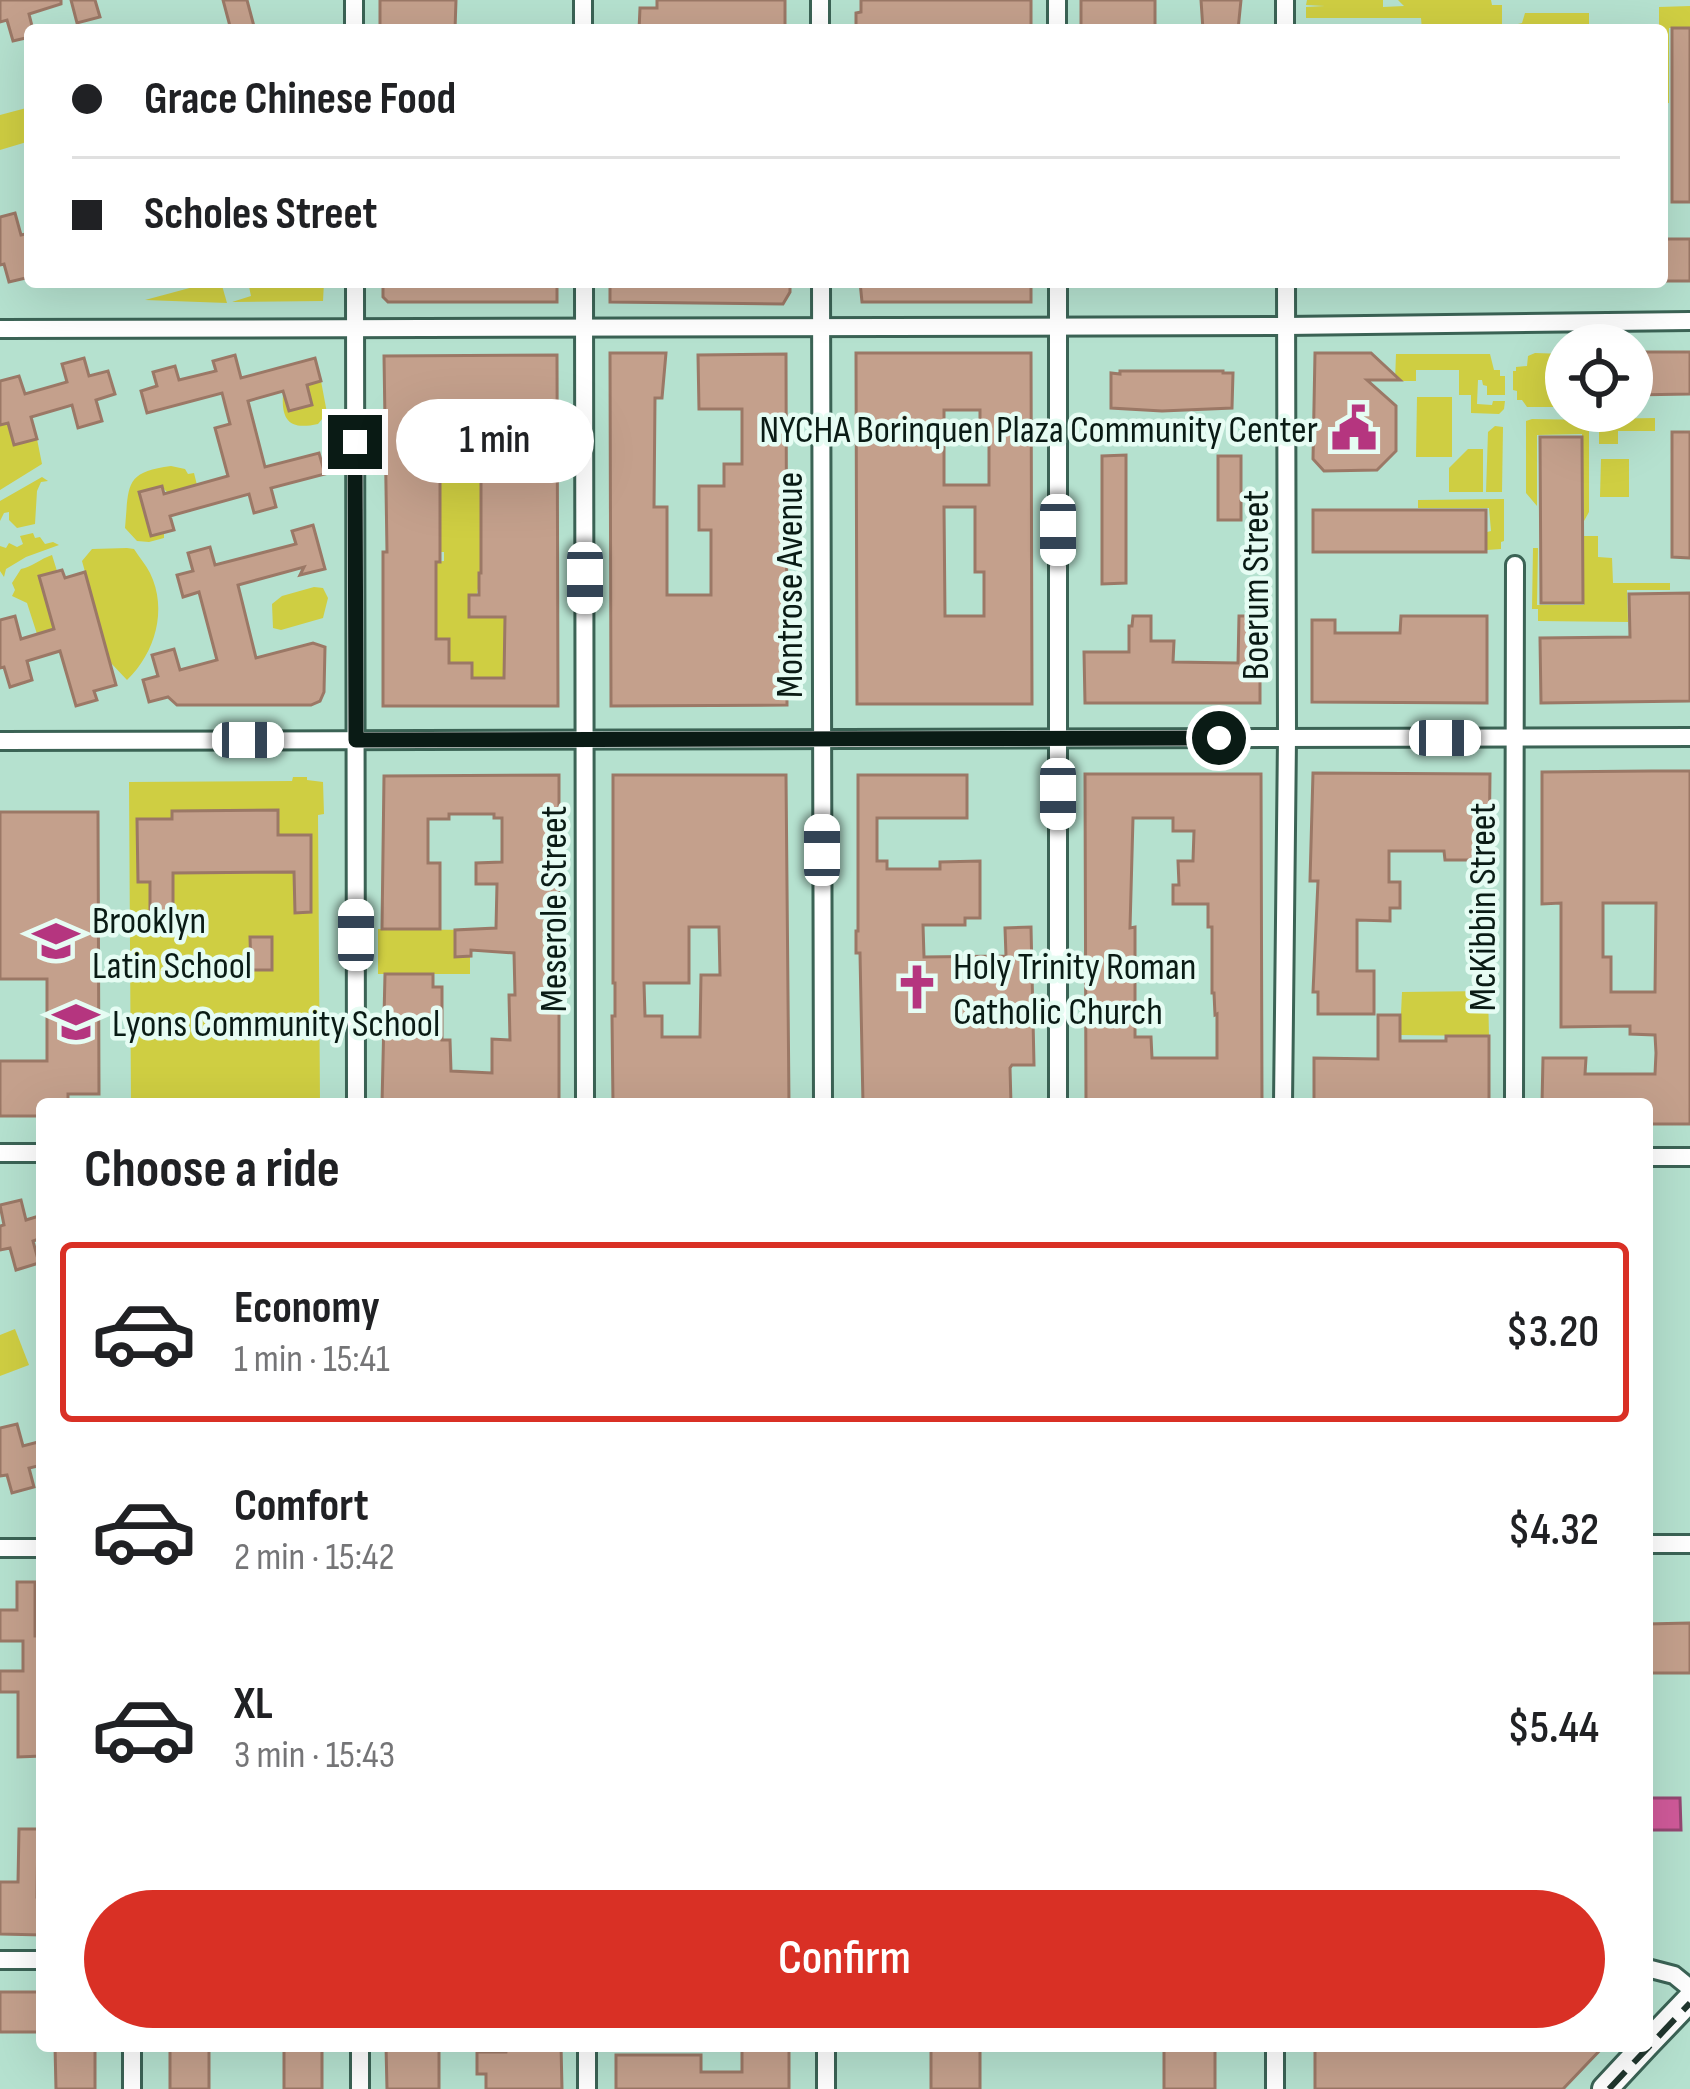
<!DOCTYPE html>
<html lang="en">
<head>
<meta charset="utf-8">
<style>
  body { margin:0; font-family:"Sofia Sans Condensed",sans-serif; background:#f6f6f6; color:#202124; height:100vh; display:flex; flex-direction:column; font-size:45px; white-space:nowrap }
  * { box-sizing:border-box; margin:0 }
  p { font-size:39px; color:#757577 }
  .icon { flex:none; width:66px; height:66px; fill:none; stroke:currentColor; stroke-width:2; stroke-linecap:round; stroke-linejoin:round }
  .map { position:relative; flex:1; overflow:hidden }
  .sheet { position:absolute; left:36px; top:1098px; width:1617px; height:954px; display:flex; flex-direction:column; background:#fff; border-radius:12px; box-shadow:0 12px 48px #0002 }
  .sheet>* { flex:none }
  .guide { position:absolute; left:24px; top:24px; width:1644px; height:264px; border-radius:12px; box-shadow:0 12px 48px #0002; display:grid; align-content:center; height:264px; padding:0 48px; background:#fff }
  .buttons { position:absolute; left:1545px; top:324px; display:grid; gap:24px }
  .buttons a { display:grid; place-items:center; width:108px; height:108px; border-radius:50%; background:#fff; box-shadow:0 12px 48px #0002; font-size:60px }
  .end { position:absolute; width:54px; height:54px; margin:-27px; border:15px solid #0a1b15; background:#fff; box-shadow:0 0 0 6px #fff }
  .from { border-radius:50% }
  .bubble { position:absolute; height:84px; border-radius:42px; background:#fff; box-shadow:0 12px 48px #0002; font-size:39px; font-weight:600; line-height:84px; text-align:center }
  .car { position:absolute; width:36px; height:72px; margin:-36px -18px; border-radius:15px; box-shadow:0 0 9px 3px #0007; background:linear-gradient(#fff 24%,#345 0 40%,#fff 0 76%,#345 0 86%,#fff 0) }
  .guide b { display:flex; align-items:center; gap:42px; height:114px; font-size:45px }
  .guide b+b { border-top:3px solid #e0e0e0 }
  .guide i { width:30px; height:30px; background:#202124 }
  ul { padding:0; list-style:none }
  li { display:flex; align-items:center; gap:36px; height:180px; margin:0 24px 18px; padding:0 24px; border:6px solid transparent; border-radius:12px }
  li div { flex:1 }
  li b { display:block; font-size:45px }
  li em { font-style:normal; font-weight:600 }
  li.current { border-color:#d93025 }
  li>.icon { width:108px; height:108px; stroke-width:1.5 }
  h2 { padding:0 48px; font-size:54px; line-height:144px }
  .button { display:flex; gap:24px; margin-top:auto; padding:24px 48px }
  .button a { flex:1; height:138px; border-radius:72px; background:#d93025; color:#fff; font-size:48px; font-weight:600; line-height:138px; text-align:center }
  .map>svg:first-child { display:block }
  .green { fill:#cfce42 }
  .water { fill:#d05a9a; stroke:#954772; stroke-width:3 }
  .building { fill:#c4a08c; stroke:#9b7866; stroke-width:3; fill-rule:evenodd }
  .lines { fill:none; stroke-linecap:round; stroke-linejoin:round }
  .minor-casing { stroke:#3b6355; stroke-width:22 }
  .primary-casing { stroke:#3b6355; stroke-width:30 }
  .minor { stroke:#fff; stroke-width:16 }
  .primary { stroke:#fff; stroke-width:24 }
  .rail { stroke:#21362e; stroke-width:6; stroke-dasharray:24 12; stroke-linecap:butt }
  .route { stroke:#0a1b15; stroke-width:15 }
  .labels { text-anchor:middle; stroke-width:9; stroke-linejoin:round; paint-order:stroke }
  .poi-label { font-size:39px; fill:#0a1b15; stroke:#e6fcf3; text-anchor:start }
  .street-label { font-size:39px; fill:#0a1b15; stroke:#e6fcf3 }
</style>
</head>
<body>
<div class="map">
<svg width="1690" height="2089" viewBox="0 0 1690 2089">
  <rect width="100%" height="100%" fill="#b5e1cf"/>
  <g class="green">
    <path d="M1307,0H1383V7L1404,6L1398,0H1491L1492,5H1502V30H1488L1487,27L1422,30L1421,18H1306V7L1325,6L1306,5Z"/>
    <path d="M1690,6V27L1669,28V103L1662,104V30H1659V7Z"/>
    <path d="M1525,13H1589V30H1518V24L1522,23Z"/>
    <path d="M30,107V141L0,150V115Z"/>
    <path d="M212,282H221L227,303L145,300Z"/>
    <path d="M248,282H285L287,286L301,282H324L323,301L232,302L251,296Z"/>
    <path d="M1535,353L1566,354V407H1527L1522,400H1517V391L1513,390V371H1516V367L1527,366L1528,356Z"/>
    <path d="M1396,354H1490L1494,370H1500V376H1505V395H1487V386L1483,385L1482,380H1478L1477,404L1492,405L1493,401H1505L1504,409L1499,414L1471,413V395H1459V370H1416V381H1395Z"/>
    <path d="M321,381L327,413L318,424C291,430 281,422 283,394L289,411L312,405L307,385Z"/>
    <path d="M1417,397H1452V457H1416Z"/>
    <path d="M1655,418V431H1618V444H1599V419Z"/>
    <path d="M1532,419L1589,420V512L1584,521L1582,434L1537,435V506L1526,493V421Z"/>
    <path d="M8,423L14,445L37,439L42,464L0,490V425Z"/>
    <path d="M1495,426L1503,427L1502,492H1486L1488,432Z"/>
    <path d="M440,442H481C481,493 491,571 469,616L525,617C498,648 503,646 515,683L491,678L472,684L449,663V638L423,639L432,562L444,561V552H440Z"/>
    <path d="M1468,449H1483V492H1449V468Z"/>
    <path d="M1601,459H1629V497H1600Z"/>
    <path d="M171,466L185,469L188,474L194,473L197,485L168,493L161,486L139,492L151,535L164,532V538L149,542L137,541L125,528C129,485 124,472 171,466Z"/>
    <path d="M42,477L48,481L41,482L37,491L35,524L17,528L9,520V512L4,513L0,521V501Z"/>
    <path d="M1504,499V541L1501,542V549L1487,550V532L1491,531L1489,508H1418V500Z"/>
    <path d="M33,533L35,538L40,537L45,544L53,542L59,545L26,557L6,569L4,577L0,571V546L6,548L9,543L17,547L23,544L20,536Z"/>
    <path d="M1584,536H1598V557L1612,558L1613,583H1670V590H1627L1628,622L1538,621V609H1532L1533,548H1538L1537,605H1584Z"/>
    <path d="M127,548L134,549C139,557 146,565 150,573C168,610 155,653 127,680L110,662L82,561L92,549Z"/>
    <path d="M52,555L57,571L54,629L37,634L27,603L12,596L15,590L12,583L21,569C32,567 40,559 52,555Z"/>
    <path d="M314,587L323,588L328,598L323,618L281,630L273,628L272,604L282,596Z"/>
    <path d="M293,777H307V780L323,782L324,814L318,815L320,1104H131L129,782L292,781Z"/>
    <path d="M378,929L470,930V974H378Z"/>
    <path d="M1488,991L1489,1036L1400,1035L1402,992Z"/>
    <path d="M15,1329L29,1365L0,1376V1335Z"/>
  </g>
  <path class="water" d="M1647,1798H1680L1681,1830H1647Z"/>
  <g class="building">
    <path d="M0,0H61V4L29,14L33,30H30V37L13,41L7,20L0,22Z"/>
    <path d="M71,0H95L100,17L77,23Z"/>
    <path d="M223,0H247L255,30H231Z"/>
    <path d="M380,0H456L455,30H380Z"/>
    <path d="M657,0H785V30H639L640,8H657Z"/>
    <path d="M861,0H1031V30H856V13L861,12Z"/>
    <rect x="1081" y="0" width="74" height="30"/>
    <path d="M1201,0H1241L1238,30H1203Z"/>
    <rect x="1672" y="28" width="18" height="174"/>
    <path d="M15,213L21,235L30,233V277L9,282L4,264L0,265V217Z"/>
    <rect x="1662" y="239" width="28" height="42"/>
    <path d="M383,282H557V302H388L383,297Z"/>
    <path d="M610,282H790V292L783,304L610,302Z"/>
    <path d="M860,282H1031V302H862Z"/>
    <path d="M1632,352H1690V394L1632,395Z"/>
    <path d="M610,353H666L662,398H655L654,507H667V595H711V530H699V486H724V464H742V409H699L698,355L786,354L787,705L611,706Z"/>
    <path d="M856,353H1031L1032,704H857ZM944,410H980V440H989V485H944ZM944,507H975V572H984V616H945Z"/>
    <path d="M1315,353H1371L1400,380H1367L1396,406V451L1377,470L1324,471L1313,459Z"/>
    <path d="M235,355L241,378L315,358L321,381L307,385L312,405L289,411L283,391L248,401L265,467L319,453L325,474L271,488L276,507L254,513L249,494L170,516L174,530L151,536L139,492L162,486L164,494L228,476L215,428L230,424L222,393L147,413L141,391L157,386L153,372L175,366L179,380L216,371L213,361Z"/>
    <path d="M557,355L558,706H383V552H387L384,356ZM440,442H481V573H479V595H469V617H505L504,678H472V663H449V639H436V562H440Z"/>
    <path d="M84,358L89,376L108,371L115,394L96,400L102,421L78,428L72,405L31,417L37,439L14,445L8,423L0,425V381L19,376L25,394L67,382L62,364Z"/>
    <path d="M1120,371H1223V373H1233L1232,408L1162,411L1111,408V373L1120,374Z"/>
    <path d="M1672,432H1690V558L1672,557Z"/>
    <path d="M1540,437H1582L1583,603H1541Z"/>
    <path d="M1126,455V583L1102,584V456Z"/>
    <rect x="1218" y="456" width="23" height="64"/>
    <rect x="1313" y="510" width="173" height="42"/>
    <path d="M313,525L325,569L300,575L304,567L238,585L256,658L313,643L325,647L324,692L320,701L311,705H177L168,697L149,702L143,680L158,676L152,655L174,649L180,670L217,660L199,592L183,597L177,575L193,571L188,553L210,547L215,565L296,544L292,531Z"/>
    <path d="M62,570L65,578L85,572L116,685L94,691L97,700L76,706L60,651L27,661L32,680L10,687L4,667L0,668V620L15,616L21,639L54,629L39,576Z"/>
    <path d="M1690,593V701L1541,703L1540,638L1630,637L1629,594Z"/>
    <path d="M1133,616H1151V641H1174L1173,662L1238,663L1239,616H1260V703H1085L1084,652H1129V626H1132Z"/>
    <path d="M1401,616H1487V703L1312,702V620H1335V633H1400Z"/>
    <path d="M1651,771H1690V1124H1647V1104H1542L1543,1058H1586L1585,1074H1655L1656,1053L1655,1035L1630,1034V1026L1561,1027V903L1542,904V772ZM1603,903H1656L1655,992H1611V957H1603Z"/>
    <path d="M1313,773L1490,774L1489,860H1445L1444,851H1389V882H1400V908H1390V921L1357,920V971H1374V1014H1318V992H1313L1318,881H1310Z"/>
    <path d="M1085,774H1261L1262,1104H1086ZM1133,818H1173V831H1194L1193,861H1178L1179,885H1173V904H1208V927H1212V993H1214L1215,1015L1217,1014V1058H1152L1151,1037H1135V927L1130,928Z"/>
    <path d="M559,775V1104H382L385,974H433V987H442V1040H450L451,1071L492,1073V1039L510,1040L509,995H515L514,953L471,950V956L455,957V930L496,928L497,884H476V863L502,862V818H494V814H449V819H428V863H440V929H382L384,776Z"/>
    <path d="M613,775H786L789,1104H613L612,1016H615V983H613ZM689,927H719L720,975H701L700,1037H662V1016H645L644,983H689Z"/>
    <path d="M858,775H967V818H877V861H887V869H940V862L980,861V918H965V925H923L924,957L1006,956L1005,928L1031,927L1034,1065H1012L1010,1068L1011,1104H863L860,953H856V931H858Z"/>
    <path d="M278,810V835H311V912L295,913L294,872L173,873V930H150V882H138L137,819H172V811Z"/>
    <path d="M0,812H98L99,1094H68V1104H42V1116H0V1061H47V979H0Z"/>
    <path d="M250,937H272V970H251Z"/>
    <path d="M1378,1015H1400V1041H1446V1036H1489V1104H1314V1058L1378,1059Z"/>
    <path d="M21,1200L26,1220L42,1215V1238L33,1241L39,1263L16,1270L10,1248L0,1250V1226L4,1225L0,1205Z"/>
    <path d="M17,1424L23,1446L42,1441V1465L29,1468L34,1487L12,1493L7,1475L0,1476V1428Z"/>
    <path d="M17,1582H35V1636H42V1756L18,1757V1692H0V1671H23V1641H0V1610H17Z"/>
    <path d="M1690,1623V1673H1647V1624Z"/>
    <path d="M19,1829H38L37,1897H42V1935L0,1934V1882H18Z"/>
    <rect x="0" y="1992" width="42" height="40"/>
    <path d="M55,2046H95V2089H56Z"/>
    <rect x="170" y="2046" width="39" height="43"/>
    <rect x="284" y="2046" width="38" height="43"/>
    <path d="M386,2046H439V2089H387Z"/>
    <path d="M507,2046H561L562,2089H486V2074H477V2052H506Z"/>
    <path d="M742,2046H789V2089H616V2055H701V2072H742Z"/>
    <rect x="931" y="2046" width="49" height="43"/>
    <rect x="1164" y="2046" width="51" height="43"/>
    <path d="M1315,2046H1604L1563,2089H1315Z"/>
  </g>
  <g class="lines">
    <g class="minor-casing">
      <g id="minor">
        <path d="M354,0V30"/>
        <path d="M583,0V30"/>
        <path d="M820,0V30"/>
        <path d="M1057,0V30"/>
        <path d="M1285,0V30"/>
        <path d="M355,282L356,1104"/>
        <path d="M584,282L585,1104"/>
        <path d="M821,282L823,1104"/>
        <path d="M0,329L1286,326L1690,321"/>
        <path d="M0,741L1690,737"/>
        <path d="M1058,1104V282"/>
        <path d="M1283,1104L1287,738L1286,282"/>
        <path d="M1514,1104L1515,565"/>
        <path d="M0,1153H42"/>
        <path d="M1647,1157H1690"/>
        <path d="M1647,1544H1690"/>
        <path d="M0,1548H42"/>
        <path d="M0,1960H42"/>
        <path d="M1647,1968L1674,1975L1690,1988"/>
        <path d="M132,2046V2089"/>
        <path d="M1275,2046V2089"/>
        <path d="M360,2089V2046"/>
        <path d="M587,2089V2046"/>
        <path d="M826,2089V2046"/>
      </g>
    </g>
    <g class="primary-casing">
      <g id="primary">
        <path d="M1647,2044L1690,1999"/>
        <path d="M1605,2089L1645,2046"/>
      </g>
    </g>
    <use href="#minor" class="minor"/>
    <use href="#primary" class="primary"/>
    <path class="rail" d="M1609,2089L1690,2003"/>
  </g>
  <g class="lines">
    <path class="route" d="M355,442L356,740L1219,738"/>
  </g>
  <defs>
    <g id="civic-bare" transform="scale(3.6)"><path d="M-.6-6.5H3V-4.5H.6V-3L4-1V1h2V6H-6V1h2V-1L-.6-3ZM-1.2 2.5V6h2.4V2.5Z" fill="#b5357f" stroke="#e6fcf3" stroke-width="2.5" paint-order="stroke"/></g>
    <g id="school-bare" transform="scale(3.6)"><path d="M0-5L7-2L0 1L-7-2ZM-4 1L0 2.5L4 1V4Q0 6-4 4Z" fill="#b5357f" stroke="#e6fcf3" stroke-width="2.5" paint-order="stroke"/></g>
    <g id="church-bare" transform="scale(3.6)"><path d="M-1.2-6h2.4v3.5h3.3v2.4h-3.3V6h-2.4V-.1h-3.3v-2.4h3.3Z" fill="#b5357f" stroke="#e6fcf3" stroke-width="2.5" paint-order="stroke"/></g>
  </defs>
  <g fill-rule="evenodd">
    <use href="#civic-bare" x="1354" y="428"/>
    <use href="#school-bare" x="56" y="941"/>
    <use href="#church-bare" x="917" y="987"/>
    <use href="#school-bare" x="76" y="1022"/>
  </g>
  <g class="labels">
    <g class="poi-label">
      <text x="1318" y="442" text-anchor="end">NYCHA Borinquen Plaza Community Center</text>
      <text x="92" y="933">Brooklyn<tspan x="92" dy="45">Latin School</tspan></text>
      <text x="953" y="979">Holy Trinity Roman<tspan x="953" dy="45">Catholic Church</tspan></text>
      <text x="112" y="1036">Lyons Community School</text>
    </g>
    <g class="street-label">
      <text transform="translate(788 585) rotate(-90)" y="14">Montrose Avenue</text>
      <text transform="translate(1254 585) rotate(-90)" y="14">Boerum Street</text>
      <text transform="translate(1481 907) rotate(-90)" y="14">McKibbin Street</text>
      <text transform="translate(552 909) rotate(-90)" y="14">Meserole Street</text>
    </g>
  </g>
</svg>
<div class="buttons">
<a><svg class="icon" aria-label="locate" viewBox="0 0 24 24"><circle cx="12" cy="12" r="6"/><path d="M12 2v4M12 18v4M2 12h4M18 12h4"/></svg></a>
</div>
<i class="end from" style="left:1219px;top:738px"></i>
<i class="end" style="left:355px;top:442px"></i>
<div class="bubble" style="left:396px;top:399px;width:198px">1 min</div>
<i class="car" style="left:1058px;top:530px;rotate:180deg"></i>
<i class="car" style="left:585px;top:578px;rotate:180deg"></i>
<i class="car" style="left:1445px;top:738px;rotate:90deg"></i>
<i class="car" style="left:248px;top:740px;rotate:90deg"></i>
<i class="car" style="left:1058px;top:794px;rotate:180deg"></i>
<i class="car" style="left:822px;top:850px;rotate:0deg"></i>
<i class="car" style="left:356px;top:935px;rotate:0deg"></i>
<div class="guide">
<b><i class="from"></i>Grace Chinese Food</b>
<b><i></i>Scholes Street</b>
</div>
<section class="sheet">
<h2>Choose a ride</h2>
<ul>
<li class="current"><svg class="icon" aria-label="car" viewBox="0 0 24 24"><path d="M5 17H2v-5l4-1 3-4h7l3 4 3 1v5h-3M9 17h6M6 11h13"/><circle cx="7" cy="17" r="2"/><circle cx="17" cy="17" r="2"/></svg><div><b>Economy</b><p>1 min · 15:41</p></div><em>$3.20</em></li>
<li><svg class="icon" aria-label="car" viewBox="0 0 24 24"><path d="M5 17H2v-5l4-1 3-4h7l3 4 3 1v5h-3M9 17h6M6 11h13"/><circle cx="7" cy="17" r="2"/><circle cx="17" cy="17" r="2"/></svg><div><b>Comfort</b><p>2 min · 15:42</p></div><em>$4.32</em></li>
<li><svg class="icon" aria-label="car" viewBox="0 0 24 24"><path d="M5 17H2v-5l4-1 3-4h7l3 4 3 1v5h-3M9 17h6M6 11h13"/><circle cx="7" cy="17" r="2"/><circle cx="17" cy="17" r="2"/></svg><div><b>XL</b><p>3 min · 15:43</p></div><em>$5.44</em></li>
</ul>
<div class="button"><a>Confirm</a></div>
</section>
</div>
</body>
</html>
